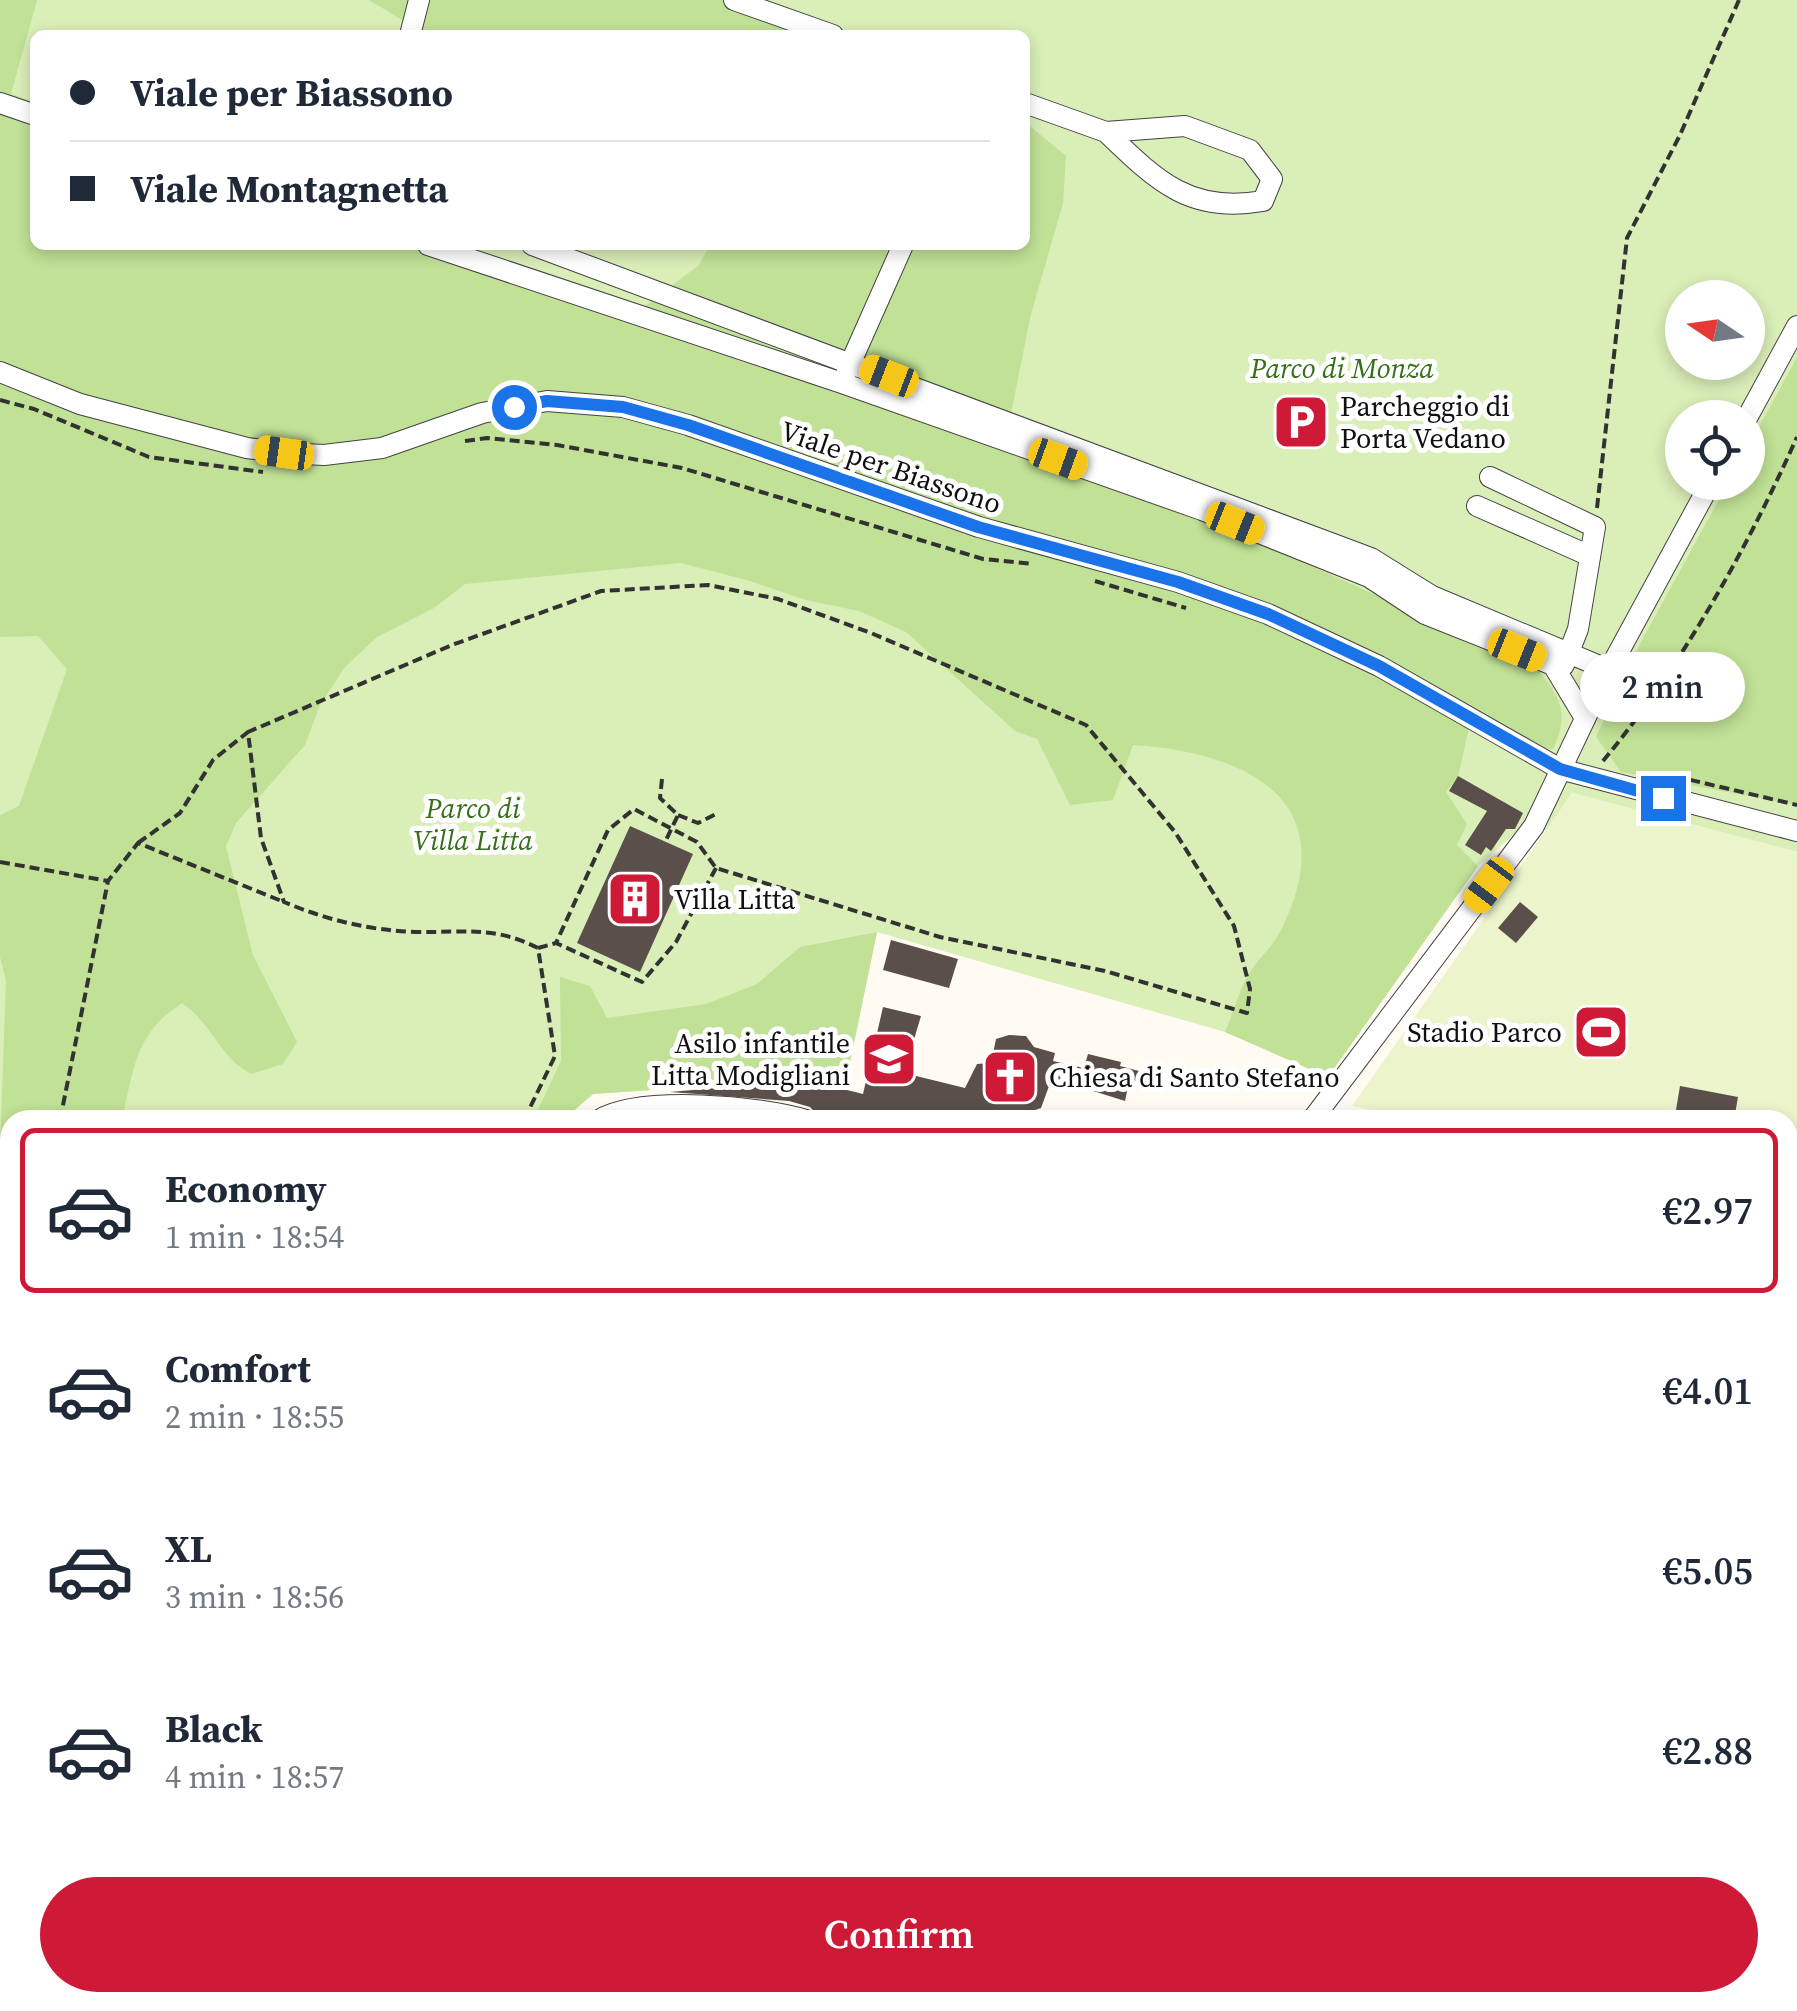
<!DOCTYPE html>
<html lang="en">
<head>
<meta charset="utf-8">
<style>
  body { margin:0; font-family:"Source Serif 4",serif; background:#f6f6f7; color:#1f2937; height:100vh; display:flex; flex-direction:column; font-size:38px; white-space:nowrap }
  * { box-sizing:border-box; margin:0 }
  p { font-size:32px; color:#747a83 }
  .icon { flex:none; width:55px; height:55px; fill:none; stroke:currentColor; stroke-width:2; stroke-linecap:round; stroke-linejoin:round }
  .map { position:relative; flex:1; overflow:hidden }
  .details { position:absolute; left:0px; top:1110px; width:1798px; height:902px; display:flex; flex-direction:column; background:#fff; border-radius:30px 30px 0 0; box-shadow:0 5px 15px #0003 }
  .details>* { flex:none }
  .hud { position:absolute; left:30px; top:30px; width:1000px; height:220px; border-radius:15px; box-shadow:0 5px 15px #0003; display:grid; align-content:center; height:220px; padding:0 40px; background:#fff }
  .needle { width:65px; rotate:283deg }
  .buttons { position:absolute; left:1665px; top:280px; display:grid; gap:20px }
  .buttons a { display:grid; place-items:center; width:100px; height:100px; border-radius:50%; background:#fff; box-shadow:0 5px 15px #0003; font-size:50px }
  .end { position:absolute; width:45px; height:45px; margin:-22px; border:12px solid #1a73e8; background:#fff; box-shadow:0 0 0 5px #fff }
  .from { border-radius:50% }
  .bubble { position:absolute; height:70px; border-radius:35px; background:#fff; box-shadow:0 5px 15px #0003; font-size:32px; font-weight:600; line-height:70px; text-align:center }
  .car { position:absolute; width:30px; height:60px; margin:-30px -15px; border-radius:12px; box-shadow:0 0 8px 2px #0007; background:linear-gradient(#f5c518 24%,#345 0 40%,#f5c518 0 76%,#345 0 86%,#f5c518 0) }
  .hud b { display:flex; align-items:center; gap:35px; height:95px; font-size:38px }
  .hud b+b { border-top:2px solid #e0e1e3 }
  .hud i { width:25px; height:25px; background:#1f2937 }
  ul { padding:18px 0 0; list-style:none }
  li { display:flex; align-items:center; gap:30px; height:165px; margin:0 20px 15px; padding:0 20px; border:5px solid transparent; border-radius:15px }
  li div { flex:1 }
  li b { display:block; font-size:38px }
  li em { font-style:normal; font-weight:600 }
  li.selected { border-color:#ce1a37 }
  li>.icon { width:90px; height:90px; stroke-width:1.5 }
  .button { display:flex; gap:20px; margin-top:auto; padding:20px 40px }
  .button a { flex:1; height:115px; border-radius:60px; background:#ce1a37; color:#fff; font-size:40px; font-weight:600; line-height:115px; text-align:center }
  .map>svg:first-child { display:block }
  .green { fill:#daeeb8; fill-rule:evenodd }
  .forest { fill:#c0e196 }
  .pitch { fill:#ebf4cb }
  .building { fill:#5a4f4b }
  .lines { fill:none; stroke-linecap:round; stroke-linejoin:round }
  .minor-casing { stroke:#434343; stroke-width:22 }
  .major-casing { stroke:#212121; stroke-width:28 }
  .path { stroke:#323232; stroke-width:4; stroke-dasharray:10 5; stroke-linecap:butt }
  .minor { stroke:#fff; stroke-width:20 }
  .major { stroke:#ffc763; stroke-width:25 }
  .route { stroke:#1a73e8; stroke-width:12 }
  .labels { text-anchor:middle; stroke-width:10; stroke-linejoin:round; paint-order:stroke }
  .park-label { font-size:28px; font-style:italic; fill:#356f19; stroke:#fff }
  .poi-label { font-size:28px; fill:#101010; stroke:#fff; text-anchor:start }
  .street-label { font-size:28px; fill:#101010; stroke:#fff }
</style>
</head>
<body>
<div class="map">
<svg width="1797" height="2011" viewBox="0 0 1797 2011">
  <rect width="100%" height="100%" fill="#fffbf3"/>
  <path class="green" d="M0,0H1797V852L1572,793L1547,831L1528,822L1478,866L1328,1077L1225,1032L877,932L847,1077L593,1094L563,1120H10V1551L0,1546ZM35,35H1025V245H35ZM1682,298H1748V362H1682ZM1682,418H1748V482H1682Z"/>
  <g class="forest">
    <path d="M0,0H37L11,94L35,102V245H463L645,306L699,265L710,245H1025V122L1066,156L1063,203L1030,318L1008,429L1537,668C1561,699 1570,713 1553,749L1542,750L1471,719L1458,776L1446,792L1467,824L1457,845L1478,866L1328,1077L1225,1032C1233,1013 1239,992 1248,975C1257,959 1272,948 1280,932C1347,802 1248,752 1133,745L1113,800L1070,805L1037,739L1015,731L906,632L859,611L806,600L750,581L681,563L465,584L434,608L377,637L345,667L320,705L305,745L236,823L226,846L253,955L297,1042L283,1064L251,1074C219,1057 212,1023 182,1003C138,1032 135,1061 124,1110L147,1120H10V1551L0,1546V1151L6,981L0,957V815L19,806L67,669L38,636L0,637Z"/>
    <path d="M369,0H734L833,35H427Z"/>
    <path d="M1797,357V805L1621,772L1596,737L1635,653L1728,483L1748,482V447Z"/>
    <path d="M877,932L847,1077L593,1094L563,1120H533L561,1061L560,977L590,986L607,1018L706,1004L757,984L800,947Z"/>
  </g>
  <g class="pitch">
    <path d="M1572,793L1797,852V1201L1788,1199V1120H1417L1352,1106Z"/>
    <path d="M1788,1241L1797,1244V1352L1788,1349Z"/>
  </g>
  <g class="building">
    <path d="M1458,776L1523,813L1515,829H1506L1491,851L1486,847L1481,855L1465,845L1487,811L1449,791Z"/>
    <path d="M630,826L693,854L640,972L577,943Z"/>
    <path d="M1520,902L1538,917L1516,943L1498,928Z"/>
    <path d="M891,940L958,959L949,988L883,970Z"/>
    <path d="M883,1007L921,1016L904,1073L965,1088L977,1064L991,1063L996,1039L1009,1035L1026,1036L1034,1047L1055,1053L1053,1061L1084,1068L1088,1054L1121,1062L1120,1066L1139,1071L1134,1088L1128,1087L1125,1101L1052,1078L1041,1108L1032,1111L1030,1120H831L819,1117L810,1107L789,1101L670,1092L807,1080L863,1094Z"/>
    <path d="M1680,1086L1738,1097L1734,1120L1676,1110Z"/>
  </g>
  <g class="lines">
    <g class="minor-casing">
      <g id="minor">
        <path d="M734,0L833,35"/>
        <path d="M410,35L419,0"/>
        <path d="M0,103L35,115"/>
        <path d="M1025,103L1106,132L1185,126L1250,150L1272,179L1263,201C1189,214 1156,180 1106,132"/>
        <path d="M428,245L842,383L1202,510L1369,577L1425,614L1553,665L1585,718"/>
        <path d="M532,245L1371,558L1432,596L1609,670"/>
        <path d="M847,371L903,245"/>
        <path d="M0,372L80,404L247,448L284,453L324,455L382,448L482,413L547,401L623,407L688,425L979,527L1178,582L1268,614L1379,666L1560,769L1797,831"/>
        <path d="M1747,418L1797,326"/>
        <path d="M1490,477L1595,527L1578,629L1564,665"/>
        <path d="M1477,506L1590,556"/>
        <path d="M599,1120C639,1095 762,1106 806,1120"/>
        <path d="M1312,1120L1534,826L1604,679L1711,482"/>
        <path d="M1788,1454H1797"/>
        <path d="M1788,1789L1797,1793"/>
        <path d="M461,2002L462,2011"/>
        <path d="M1101,2002V2011"/>
        <path d="M847,2011L850,2002"/>
        <path d="M1367,2011V2002"/>
      </g>
    </g>
    <g class="major-casing">
      <g id="major">
        <path d="M0,1580L10,1585"/>
        <path d="M902,2002L911,2011"/>
      </g>
    </g>
    <g class="path">
      <path d="M0,400L34,409L149,457L263,472"/>
      <path d="M465,441L487,438L557,445L682,468L983,559L1033,564"/>
      <path d="M1597,508L1627,238L1680,135L1739,0"/>
      <path d="M1095,581L1186,608"/>
      <path d="M1603,761C1681,667 1747,549 1797,437"/>
      <path d="M1661,773L1797,805"/>
      <path d="M662,779L660,798L678,815L665,842"/>
      <path d="M678,815L698,823L716,814"/>
      <path d="M138,843L180,813L213,760L248,732"/>
      <path d="M0,862L108,881"/>
      <path d="M538,948L556,943L642,982L676,942L716,868"/>
      <path d="M60,1120L108,881L138,843L284,902"/>
      <path d="M524,1120L555,1056L538,948C492,925 464,933 415,932C368,930 327,920 284,902L261,838L248,732L452,645L601,591L708,585L778,599L871,633L1086,725L1175,832L1234,926L1250,989L1247,1013L1105,971L940,937L716,868L697,842L634,809L608,830L556,943"/>
      <path d="M0,1412H10"/>
      <path d="M934,2002L943,2011"/>
    </g>
    <use href="#minor" class="minor"/>
    <use href="#major" class="major"/>
  </g>
  <g class="lines">
    <path class="route" d="M514,407L547,401L623,407L688,425L978,527L1178,582L1268,614L1379,666L1560,769L1663,798"/>
  </g>
  <defs>
    <g id="parking-square" transform="scale(2.875)"><rect x="-9" y="-9" width="18" height="18" rx="4" fill="#ce1a37" stroke="#fff"/><path d="M-3.5-5.5H1a3.5 3.5 0 0 1 0 7H-1V5.5H-3.5ZM-1-3.4V-.6H.8a1.4 1.4 0 0 0 0-2.8Z" fill="#fff"/></g>
    <g id="building-square" transform="scale(2.875)"><rect x="-9" y="-9" width="18" height="18" rx="4" fill="#ce1a37" stroke="#fff"/><path d="M-4-6H4V6H1V3H-1V6H-4ZM-2.5-4.3h1.7v1.8h-1.7ZM.8-4.3h1.7v1.8H.8ZM-2.5-1h1.7V.8h-1.7ZM.8-1h1.7V.8H.8Z" fill="#fff"/></g>
    <g id="stadium-square" transform="scale(2.875)"><rect x="-9" y="-9" width="18" height="18" rx="4" fill="#ce1a37" stroke="#fff"/><path d="M0-5a6.5 5 0 1 0 0 10a6.5 5 0 1 0 0-10ZM-3.5-1.8h7v3.6h-7Z" fill="#fff"/></g>
    <g id="school-square" transform="scale(2.875)"><rect x="-9" y="-9" width="18" height="18" rx="4" fill="#ce1a37" stroke="#fff"/><path d="M0-5L7-2L0 1L-7-2ZM-4 1L0 2.5L4 1V4Q0 6-4 4Z" fill="#fff"/></g>
    <g id="church-square" transform="scale(2.875)"><rect x="-9" y="-9" width="18" height="18" rx="4" fill="#ce1a37" stroke="#fff"/><path d="M-1.2-6h2.4v3.5h3.3v2.4h-3.3V6h-2.4V-.1h-3.3v-2.4h3.3Z" fill="#fff"/></g>
  </defs>
  <g fill-rule="evenodd">
    <use href="#parking-square" x="1301" y="422"/>
    <use href="#building-square" x="635" y="899"/>
    <use href="#stadium-square" x="1601" y="1032"/>
    <use href="#school-square" x="889" y="1059"/>
    <use href="#church-square" x="1010" y="1077"/>
  </g>
  <g class="labels">
    <g class="park-label">
      <text x="1342" y="378">Parco di Monza</text>
      <text x="473" y="818">Parco di<tspan x="473" dy="32">Villa Litta</tspan></text>
    </g>
    <g class="poi-label">
      <text x="1340" y="416">Parcheggio di<tspan x="1340" dy="32">Porta Vedano</tspan></text>
      <text x="674" y="909">Villa Litta</text>
      <text x="1562" y="1042" text-anchor="end">Stadio Parco</text>
      <text x="850" y="1053" text-anchor="end">Asilo infantile<tspan x="850" dy="32">Litta Modigliani</tspan></text>
      <text x="1049" y="1087">Chiesa di Santo Stefano</text>
    </g>
    <g class="street-label">
      <text transform="translate(891 467) rotate(19)" y="10">Viale per Biassono</text>
    </g>
  </g>
</svg>
<div class="buttons">
<a><svg class="needle" viewBox="-14 -14 28 28"><path d="M0-13l5 13h-10z" fill="#e53935"/><path d="M0 13l5-13h-10z" fill="#747a83"/></svg></a>
<a><svg class="icon" aria-label="locate" viewBox="0 0 24 24"><circle cx="12" cy="12" r="6"/><path d="M12 2v4M12 18v4M2 12h4M18 12h4"/></svg></a>
</div>
<i class="end from" style="left:514px;top:407px"></i>
<i class="end" style="left:1663px;top:798px"></i>
<div class="bubble" style="left:1580px;top:652px;width:165px">2 min</div>
<i class="car" style="left:889px;top:376px;rotate:291deg"></i>
<i class="car" style="left:284px;top:453px;rotate:278deg"></i>
<i class="car" style="left:1058px;top:459px;rotate:110deg"></i>
<i class="car" style="left:1235px;top:523px;rotate:112deg"></i>
<i class="car" style="left:1517px;top:650px;rotate:112deg"></i>
<i class="car" style="left:1489px;top:885px;rotate:217deg"></i>
<div class="hud">
<b><i class="from"></i>Viale per Biassono</b>
<b><i></i>Viale Montagnetta</b>
</div>
<section class="details">
<ul>
<li class="selected"><svg class="icon" aria-label="car" viewBox="0 0 24 24"><path d="M5 17H2v-5l4-1 3-4h7l3 4 3 1v5h-3M9 17h6M6 11h13"/><circle cx="7" cy="17" r="2"/><circle cx="17" cy="17" r="2"/></svg><div><b>Economy</b><p>1 min · 18:54</p></div><em>€2.97</em></li>
<li><svg class="icon" aria-label="car" viewBox="0 0 24 24"><path d="M5 17H2v-5l4-1 3-4h7l3 4 3 1v5h-3M9 17h6M6 11h13"/><circle cx="7" cy="17" r="2"/><circle cx="17" cy="17" r="2"/></svg><div><b>Comfort</b><p>2 min · 18:55</p></div><em>€4.01</em></li>
<li><svg class="icon" aria-label="car" viewBox="0 0 24 24"><path d="M5 17H2v-5l4-1 3-4h7l3 4 3 1v5h-3M9 17h6M6 11h13"/><circle cx="7" cy="17" r="2"/><circle cx="17" cy="17" r="2"/></svg><div><b>XL</b><p>3 min · 18:56</p></div><em>€5.05</em></li>
<li><svg class="icon" aria-label="car" viewBox="0 0 24 24"><path d="M5 17H2v-5l4-1 3-4h7l3 4 3 1v5h-3M9 17h6M6 11h13"/><circle cx="7" cy="17" r="2"/><circle cx="17" cy="17" r="2"/></svg><div><b>Black</b><p>4 min · 18:57</p></div><em>€2.88</em></li>
</ul>
<div class="button"><a>Confirm</a></div>
</section>
</div>
</body>
</html>
